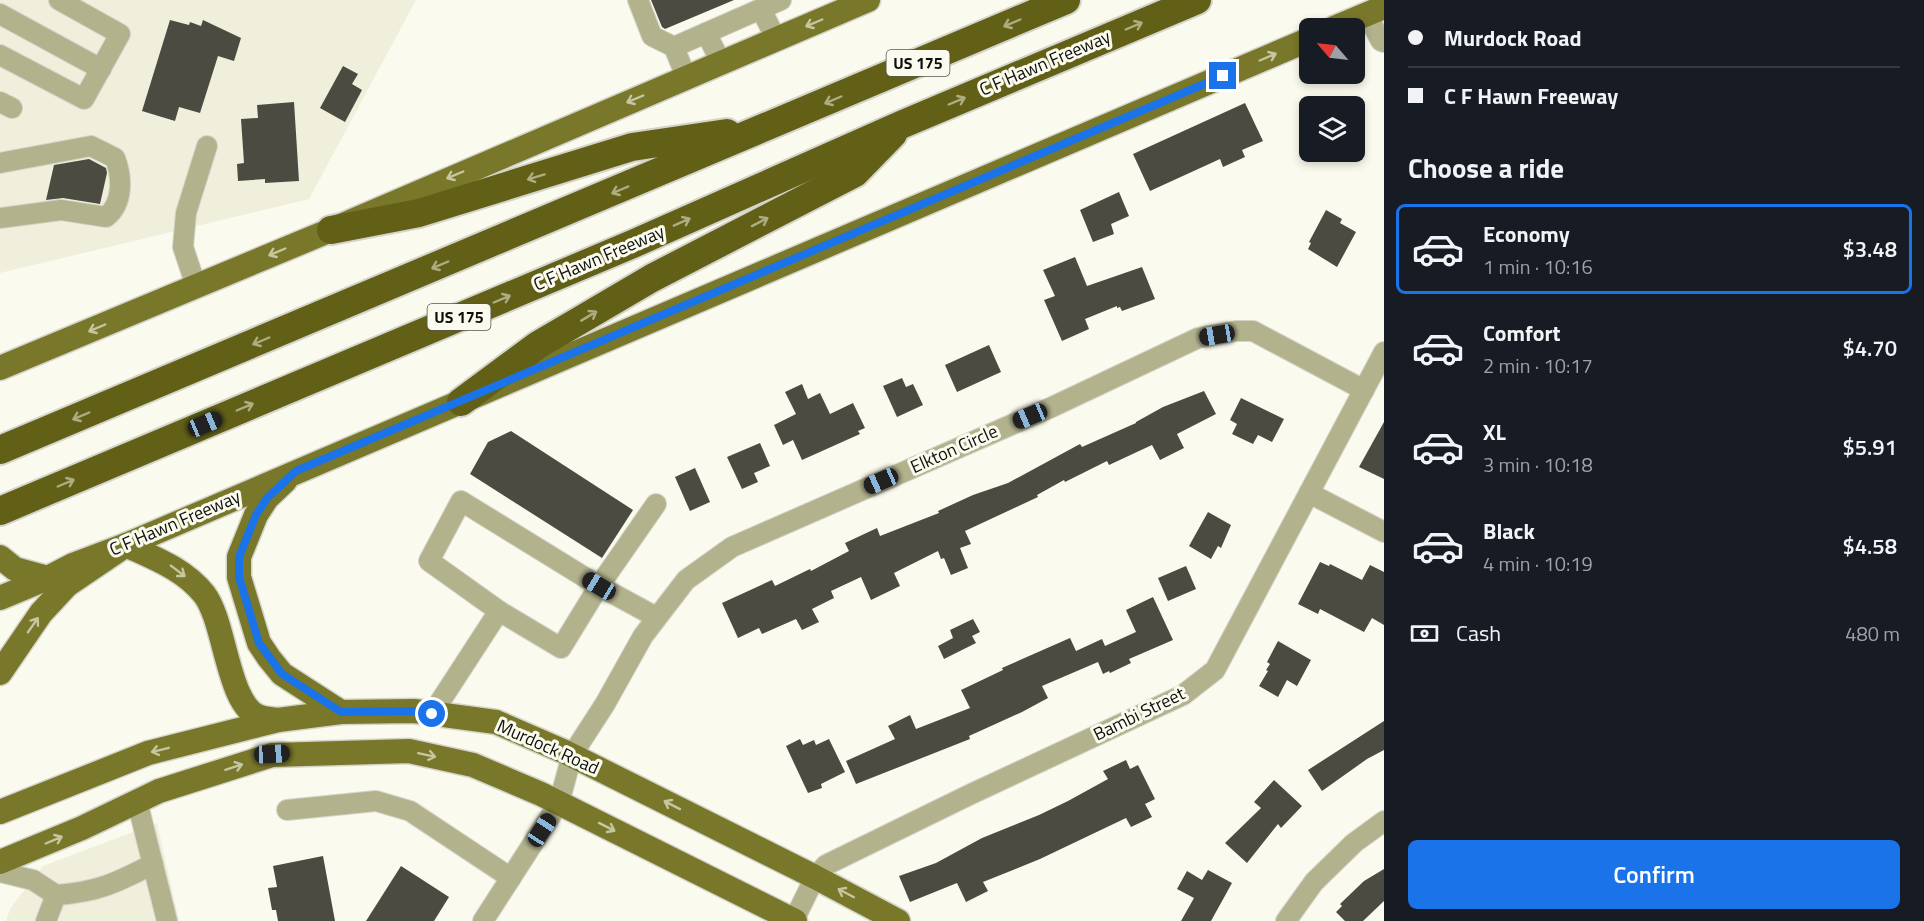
<!DOCTYPE html>
<html lang="en">
<head>
<meta charset="utf-8">
<style>
  body { margin:0; font-family:"Titillium Web",sans-serif; background:#242831; color:#f1f3f6; height:100vh; display:flex; flex-direction:column; font-size:22px; white-space:nowrap }
  * { box-sizing:border-box; margin:0 }
  p { font-size:20px; color:#9ea1a6 }
  .icon { flex:none; width:33px; height:33px; fill:none; stroke:currentColor; stroke-width:2; stroke-linecap:round; stroke-linejoin:round }
  .map { position:relative; flex:1; overflow:hidden }
  .details { display:flex; flex-direction:column; background:#171b24; width:540px }
  .details>* { flex:none }
  .hud { display:grid; align-content:center; height:132px; padding:0 24px; background:#171b24 }
  .needle { width:39px; rotate:298deg }
  .tools { position:absolute; left:1299px; top:18px; display:grid; gap:12px }
  .tools a { display:grid; place-items:center; width:66px; height:66px; border-radius:9px; background:#171b24; box-shadow:0 3px 9px #0003; font-size:30px }
  .end { position:absolute; width:27px; height:27px; margin:-14px; border:8px solid #1a73e8; background:#fff; box-shadow:0 0 0 3px #fff }
  .from { border-radius:50% }
  .car { position:absolute; width:18px; height:36px; margin:-18px -9px; border-radius:8px; box-shadow:0 0 4px 2px #0007; background:linear-gradient(#222 24%,#8ab4d8 0 40%,#222 0 76%,#8ab4d8 0 86%,#222 0) }
  .hud b { display:flex; align-items:center; gap:21px; height:57px; font-size:22px }
  .hud b+b { border-top:2px solid #363941 }
  .hud i { width:15px; height:15px; background:#f1f3f6 }
  ul { padding:0; list-style:none }
  li { display:flex; align-items:center; gap:18px; height:90px; margin:0 12px 9px; padding:0 12px; border:3px solid transparent; border-radius:9px }
  li div { flex:1 }
  li b { display:block; font-size:22px }
  li em { font-style:normal; font-weight:600 }
  li.current { border-color:#1a73e8 }
  li>.icon { width:54px; height:54px; stroke-width:1.5 }
  h2 { padding:0 24px; font-size:27px; line-height:72px }
  .pay { display:flex; align-items:center; gap:15px; height:66px; padding:0 24px; font-size:22px }
  .pay p { margin-inline-start:auto }
  .primary-button { display:flex; gap:12px; margin-top:auto; padding:12px 24px }
  .primary-button a { flex:1; height:69px; border-radius:9px; background:#1a73e8; color:#fff; font-size:24px; font-weight:600; line-height:69px; text-align:center }
  main { display:flex; flex:1; min-height:0 }
  .map>svg:first-child { display:block }
  .built { fill:#efefdc }
  .building { fill:#4b4b41 }
  .lines { fill:none; stroke-linecap:round; stroke-linejoin:round }
  .minor-casing { stroke:#d4d4ca; stroke-width:22 }
  .major-casing { stroke:#d4d4ca; stroke-width:27 }
  .highway-casing { stroke:#d4d4ca; stroke-width:32 }
  .minor { stroke:#b2b38d; stroke-width:20 }
  .major { stroke:#78772a; stroke-width:24 }
  .highway { stroke:#626017; stroke-width:28 }
  .oneway { stroke:#c6c6a0 }
  .oneway2 { stroke:#aead82 }
  .route { stroke:#1a73e8; stroke-width:8 }
  .labels { text-anchor:middle; stroke-width:6; stroke-linejoin:round; paint-order:stroke }
  .shield { fill:#fafaee; stroke:#55554e; stroke-width:1.5 }
  .shield-label { font-size:16px; font-weight:bold; fill:#0e0e0a }
  .street-label { font-size:18px; fill:#0e0e0a; stroke:#fafaee }
</style>
</head>
<body>
<main>
<div class="map">
<svg width="1384" height="921" viewBox="0 0 1384 921">
  <rect width="100%" height="100%" fill="#fafaee"/>
  <g class="built">
    <path d="M0,0H416L309,199L0,273Z"/>
    <path d="M157,823L179,921H6L10,909L43,866Z"/>
  </g>
  <g class="building">
    <path d="M651,0H734L665,29L662,27Z"/>
    <path d="M170,20L189,25L190,22L201,26L203,20L241,38L234,61L218,56L200,113L179,107L175,121L142,111Z"/>
    <path d="M343,66L358,74L352,84L362,90L345,122L320,108Z"/>
    <path d="M294,102L299,181L265,183V179L238,181L237,164L244,163L241,119L258,118L257,105Z"/>
    <path d="M1245,103L1263,141L1242,150L1245,157L1223,167L1220,159L1150,191L1133,154Z"/>
    <path d="M89,159L106,168L107,173L100,204L63,198L46,200L54,165Z"/>
    <path d="M1119,192L1129,216L1111,224L1114,234L1093,242L1080,210Z"/>
    <path d="M1326,210L1342,219L1340,223L1356,232L1337,267L1308,249L1311,243L1309,242Z"/>
    <path d="M1075,257L1087,286L1142,267L1155,299L1122,311L1120,307L1117,308V306L1085,319L1089,329L1062,341L1044,300L1055,296L1043,270Z"/>
    <path d="M989,345L1001,372L957,392L945,365Z"/>
    <path d="M902,378L906,387L913,384L923,405L897,417L883,386Z"/>
    <path d="M802,384L808,399L820,393L830,414L853,403L865,428L858,431L860,434L802,460L793,440L783,445L774,425L796,414L785,392Z"/>
    <path d="M1204,391L1216,414L1177,434L1184,448L1160,460L1152,445L1109,465L1107,461L1065,482L1064,480L1037,495L1038,497L965,531L971,544L960,548L968,568L951,575L944,558L941,559L938,551L894,573L900,586L871,600L861,577L831,591L834,598L812,609L819,622L802,630L796,619L762,634L759,628L738,638L722,603L772,580L775,586L810,569L811,571L849,551L845,543L877,528L880,536L939,513L938,511L973,495L1008,483L1080,444L1082,447L1136,423V422L1163,407Z"/>
    <path d="M1241,398L1284,419L1272,442L1258,435L1253,444L1232,434L1237,424L1230,420Z"/>
    <path d="M1384,422V479L1359,467Z"/>
    <path d="M511,431L633,510L602,558L470,474L488,442Z"/>
    <path d="M760,443L770,466L754,473L758,482L742,489L727,457Z"/>
    <path d="M695,468L710,502L690,511L675,477Z"/>
    <path d="M1208,512L1231,525L1221,548L1218,546L1211,559L1189,546Z"/>
    <path d="M1320,562L1329,566L1330,564L1362,580L1370,565L1384,572V625L1372,618L1364,632L1320,609L1318,614L1298,604Z"/>
    <path d="M1186,566L1196,589L1168,601L1158,578Z"/>
    <path d="M1153,597L1173,640L1129,659L1131,663L1110,673L1109,671L1103,674L1098,662L1042,686L1048,698L1022,712L969,736L970,739L856,784L846,761L895,739L888,726L910,715L916,729L970,708L961,690L1003,670L1002,668L1070,638L1076,651L1102,639L1105,646L1136,632L1126,610Z"/>
    <path d="M973,619L980,632L972,636L976,643L944,659L938,646L953,638L950,630Z"/>
    <path d="M1278,641L1311,660L1297,686L1287,680L1278,697L1259,686L1268,671L1266,670L1270,664L1267,662Z"/>
    <path d="M1384,721V750L1367,759L1322,791L1308,770Z"/>
    <path d="M800,739L803,745L814,740L816,745L829,739L845,772L821,784L822,788L808,793L786,746Z"/>
    <path d="M1126,760L1130,769L1138,765L1155,799L1145,804L1152,817L1131,827L1126,818L1040,859L983,882L988,891L966,902L957,883L910,902L899,876L936,863L982,838L1039,815L1068,801L1108,779L1103,771Z"/>
    <path d="M1274,780L1302,806L1281,828L1278,824L1247,863L1225,843L1261,808L1254,802Z"/>
    <path d="M323,856L335,921H278L276,910H272L268,888L277,887L273,866Z"/>
    <path d="M401,866L449,897L434,921H366Z"/>
    <path d="M1384,869V901L1363,921H1345L1336,912L1342,906L1340,904L1364,881Z"/>
    <path d="M1208,870L1232,883L1211,921H1181L1194,898L1177,889L1187,871L1202,880Z"/>
  </g>
  <g class="lines">
    <g class="minor-casing">
      <g id="minor">
        <path d="M638,0L652,36L674,47L686,77"/>
        <path d="M761,9L776,39"/>
        <path d="M0,14L101,69"/>
        <path d="M1367,15L1381,41L1384,42"/>
        <path d="M706,33L721,62"/>
        <path d="M674,47L781,0"/>
        <path d="M0,55L84,99L120,34L59,0"/>
        <path d="M0,102L12,108"/>
        <path d="M0,163L91,146L115,158C122,176 124,203 106,217L61,210L0,218"/>
        <path d="M196,286L183,247L186,213L207,146"/>
        <path d="M1309,493L1384,532"/>
        <path d="M499,611L561,648L599,586L656,504"/>
        <path d="M432,714L499,611L429,561L461,501L599,586L656,617"/>
        <path d="M137,801L167,921"/>
        <path d="M287,810L376,801L410,811L511,878"/>
        <path d="M0,872L33,880L56,895L46,921"/>
        <path d="M56,895C98,892 116,883 153,864"/>
        <path d="M794,920L815,877L826,865L969,795L1183,695L1215,670L1384,352"/>
        <path d="M483,921L559,803L572,755L605,704L643,636L686,580L732,547L1052,407L1198,338L1236,331H1253L1364,390"/>
        <path d="M1286,921L1314,882L1354,843L1384,821"/>
      </g>
    </g>
    <g class="major-casing">
      <g id="major">
        <path d="M1334,28L1384,7"/>
        <path d="M0,368L331,230L868,0"/>
        <path d="M285,481L267,498L256,515L239,557V577L259,643L269,658L282,674L341,712"/>
        <path d="M0,557L15,569L48,578"/>
        <path d="M0,598L48,578L73,565L126,545L1310,39"/>
        <path d="M0,673L41,613L67,585L126,545C154,558 184,569 204,594C226,622 227,706 260,717C265,719 272,719 278,720"/>
        <path d="M0,812L148,753L278,720L341,712L414,711L496,722L565,752L815,877L898,921"/>
        <path d="M0,862L82,828L159,791L272,755L409,751L473,765L541,794L795,921"/>
      </g>
    </g>
    <g class="highway-casing">
      <g id="highway">
        <path d="M331,230L419,213L632,147L727,133"/>
        <path d="M461,402L538,345L652,278L855,173L893,134"/>
        <path d="M0,450L1066,0"/>
        <path d="M0,511L635,243L903,124L1197,0"/>
      </g>
    </g>
    <use href="#minor" class="minor"/>
    <use href="#major" class="major"/>
    <use href="#highway" class="highway"/>
  </g>
  <defs><path id="oneway-shaft" d="M-6 0H5M1.5-3L5.5 0L1.5 3" fill="none" stroke-width="1.6" stroke-linecap="round" stroke-linejoin="round" transform="scale(1.5)"/></defs>
  <g class="oneway">
    <use href="#oneway-shaft" transform="translate(814 23) rotate(157)"/>
    <use href="#oneway-shaft" transform="translate(1268 57) rotate(-23)"/>
    <use href="#oneway-shaft" transform="translate(635 99) rotate(157)"/>
    <use href="#oneway-shaft" transform="translate(455 175) rotate(157)"/>
    <use href="#oneway-shaft" transform="translate(277 252) rotate(157)"/>
    <use href="#oneway-shaft" transform="translate(97 328) rotate(157)"/>
    <use href="#oneway-shaft" transform="translate(178 571) rotate(37)"/>
    <use href="#oneway-shaft" transform="translate(33 625) rotate(-55)"/>
    <use href="#oneway-shaft" transform="translate(160 750) rotate(166)"/>
    <use href="#oneway-shaft" transform="translate(427 755) rotate(12)"/>
    <use href="#oneway-shaft" transform="translate(234 767) rotate(-18)"/>
    <use href="#oneway-shaft" transform="translate(672 805) rotate(-153)"/>
    <use href="#oneway-shaft" transform="translate(607 827) rotate(27)"/>
    <use href="#oneway-shaft" transform="translate(54 840) rotate(-23)"/>
    <use href="#oneway-shaft" transform="translate(846 893) rotate(-152)"/>
  </g>
  <g class="oneway2">
    <use href="#oneway-shaft" transform="translate(1012 23) rotate(157)"/>
    <use href="#oneway-shaft" transform="translate(1134 26) rotate(-23)"/>
    <use href="#oneway-shaft" transform="translate(833 100) rotate(157)"/>
    <use href="#oneway-shaft" transform="translate(957 101) rotate(-23)"/>
    <use href="#oneway-shaft" transform="translate(536 177) rotate(163)"/>
    <use href="#oneway-shaft" transform="translate(620 190) rotate(157)"/>
    <use href="#oneway-shaft" transform="translate(682 222) rotate(-24)"/>
    <use href="#oneway-shaft" transform="translate(760 222) rotate(-27)"/>
    <use href="#oneway-shaft" transform="translate(440 265) rotate(157)"/>
    <use href="#oneway-shaft" transform="translate(502 299) rotate(-23)"/>
    <use href="#oneway-shaft" transform="translate(589 316) rotate(-31)"/>
    <use href="#oneway-shaft" transform="translate(261 341) rotate(157)"/>
    <use href="#oneway-shaft" transform="translate(245 407) rotate(-23)"/>
    <use href="#oneway-shaft" transform="translate(81 416) rotate(157)"/>
    <use href="#oneway-shaft" transform="translate(66 483) rotate(-23)"/>
  </g>
  <g class="lines">
    <path class="route" d="M432,714L414,711L341,712L282,674L259,643L239,577V557L256,515L267,498L296,471L1223,76"/>
  </g>
  <g class="labels">
    <g class="shield">
      <rect x="886.5" y="50" width="63" height="26" rx="4.5"/>
      <rect x="427.5" y="304" width="63" height="26" rx="4.5"/>
    </g>
    <g class="shield-label">
      <text x="918" y="69">US 175</text>
      <text x="459" y="323">US 175</text>
    </g>
    <g class="street-label">
      <text transform="translate(1045 63) rotate(-23)" y="6">C F Hawn Freeway</text>
      <text transform="translate(599 258) rotate(-23)" y="6">C F Hawn Freeway</text>
      <text transform="translate(954 449) rotate(-24)" y="6">Elkton Circle</text>
      <text transform="translate(175 523) rotate(-23)" y="6">C F Hawn Freeway</text>
      <text transform="translate(1139 714) rotate(-26)" y="6">Bambi Street</text>
      <text transform="translate(548 747) rotate(24)" y="6">Murdock Road</text>
    </g>
  </g>
</svg>
<div class="tools">
<a><svg class="needle" viewBox="-14 -14 28 28"><path d="M0-13l5 13h-10z" fill="#e53935"/><path d="M0 13l5-13h-10z" fill="#9ea1a6"/></svg></a>
<a><svg class="icon" aria-label="layers" viewBox="0 0 24 24"><path d="M12 4l9 5-9 5-9-5zM3 14l9 5 9-5"/></svg></a>
</div>
<i class="end from" style="left:432px;top:714px"></i>
<i class="end" style="left:1223px;top:76px"></i>
<i class="car" style="left:1217px;top:335px;rotate:260deg"></i>
<i class="car" style="left:1030px;top:416px;rotate:247deg"></i>
<i class="car" style="left:205px;top:424px;rotate:67deg"></i>
<i class="car" style="left:881px;top:481px;rotate:246deg"></i>
<i class="car" style="left:599px;top:586px;rotate:301deg"></i>
<i class="car" style="left:272px;top:754px;rotate:87deg"></i>
<i class="car" style="left:542px;top:830px;rotate:33deg"></i>
</div>
<section class="details">
<div class="hud">
<b><i class="from"></i>Murdock Road</b>
<b><i></i>C F Hawn Freeway</b>
</div>
<h2>Choose a ride</h2>
<ul>
<li class="current"><svg class="icon" aria-label="car" viewBox="0 0 24 24"><path d="M5 17H2v-5l4-1 3-4h7l3 4 3 1v5h-3M9 17h6M6 11h13"/><circle cx="7" cy="17" r="2"/><circle cx="17" cy="17" r="2"/></svg><div><b>Economy</b><p>1 min · 10:16</p></div><em>$3.48</em></li>
<li><svg class="icon" aria-label="car" viewBox="0 0 24 24"><path d="M5 17H2v-5l4-1 3-4h7l3 4 3 1v5h-3M9 17h6M6 11h13"/><circle cx="7" cy="17" r="2"/><circle cx="17" cy="17" r="2"/></svg><div><b>Comfort</b><p>2 min · 10:17</p></div><em>$4.70</em></li>
<li><svg class="icon" aria-label="car" viewBox="0 0 24 24"><path d="M5 17H2v-5l4-1 3-4h7l3 4 3 1v5h-3M9 17h6M6 11h13"/><circle cx="7" cy="17" r="2"/><circle cx="17" cy="17" r="2"/></svg><div><b>XL</b><p>3 min · 10:18</p></div><em>$5.91</em></li>
<li><svg class="icon" aria-label="car" viewBox="0 0 24 24"><path d="M5 17H2v-5l4-1 3-4h7l3 4 3 1v5h-3M9 17h6M6 11h13"/><circle cx="7" cy="17" r="2"/><circle cx="17" cy="17" r="2"/></svg><div><b>Black</b><p>4 min · 10:19</p></div><em>$4.58</em></li>
</ul>
<div class="pay"><svg class="icon" aria-label="cash" viewBox="0 0 24 24"><path d="M3 7h18v10H3z"/><circle cx="12" cy="12" r="2"/></svg>Cash<p>480 m</p></div>
<div class="primary-button"><a>Confirm</a></div>
</section>
</main>
</body>
</html>
